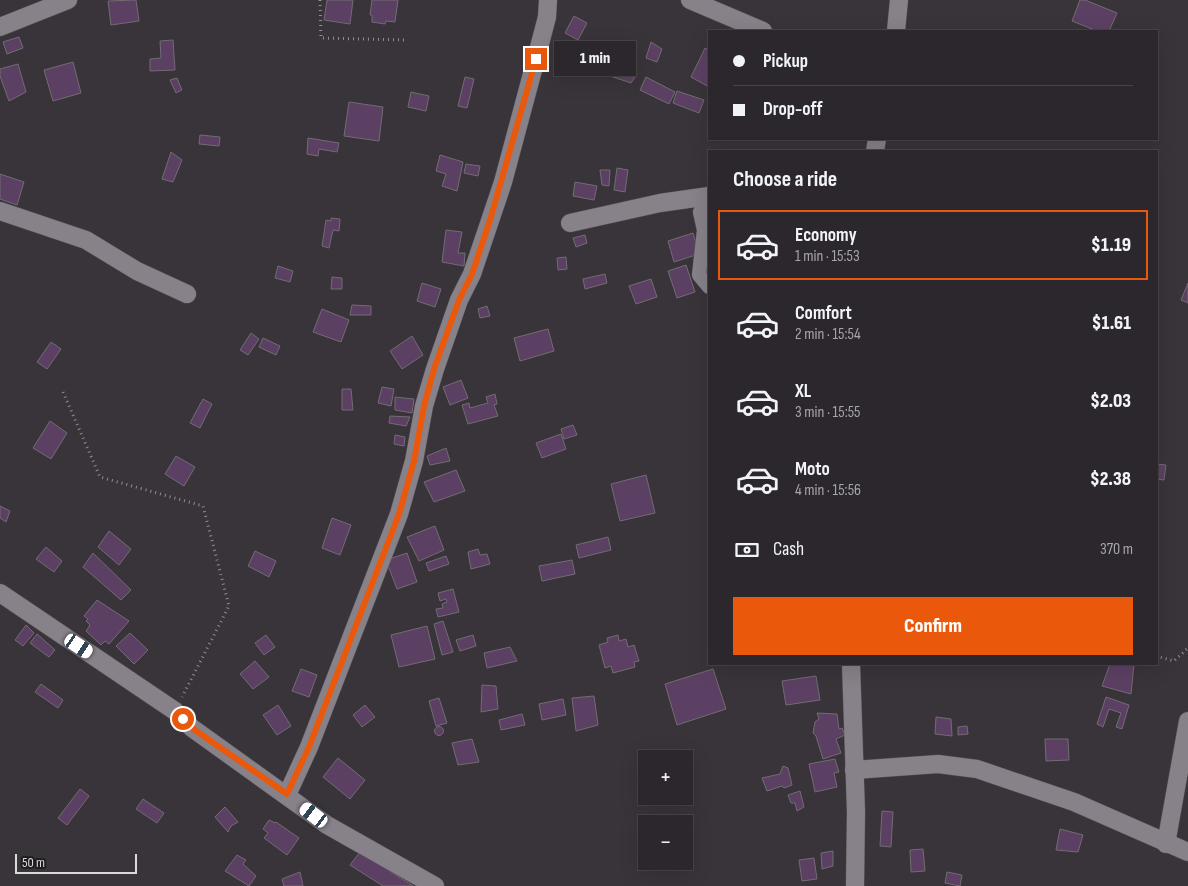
<!DOCTYPE html>
<html lang="en">
<head>
<meta charset="utf-8">
<style>
  body { margin:0; font-family:"Sofia Sans Condensed",sans-serif; background:#332f34; color:#f1f3f6; height:100vh; display:flex; flex-direction:column; font-size:19px; white-space:nowrap }
  * { box-sizing:border-box; margin:0 }
  p { font-size:16px; color:#a6a5a9 }
  .icon { flex:none; width:28px; height:28px; fill:none; stroke:currentColor; stroke-width:2; stroke-linecap:round; stroke-linejoin:round }
  .map { position:relative; flex:1; overflow:hidden }
  .side { position:absolute; left:708px; top:150px; width:450px; height:515px; display:flex; flex-direction:column; background:#2b272c; border-radius:0px; box-shadow:0 5px 20px #0002,0 0 0 1px #474448 }
  .side>* { flex:none }
  .banner { position:absolute; left:708px; top:30px; width:450px; height:110px; border-radius:0px; box-shadow:0 5px 20px #0002,0 0 0 1px #474448; display:grid; align-content:center; height:110px; padding:0 25px; background:#2b272c }
  .buttons { position:absolute; left:638px; top:750px; display:grid; gap:10px }
  .buttons a { display:grid; place-items:center; width:55px; height:55px; border-radius:0px; background:#2b272c; box-shadow:0 5px 20px #0002,0 0 0 1px #474448; font-size:25px }
  .scale { position:absolute; left:15px; bottom:12px; width:122px; box-sizing:border-box; padding-left:5px; border:2px solid #dcd9dd; border-top:0; font-size:14px; line-height:18px; white-space:nowrap; color:#dcd9dd; -webkit-text-stroke:4px #1f1d1f; paint-order:stroke }
  .end { position:absolute; width:22px; height:22px; margin:-11px; border:6px solid #ea580c; background:#fff; box-shadow:0 0 0 2px #fff }
  .from { border-radius:50% }
  .bubble { position:absolute; height:35px; border-radius:0px; background:#2b272c; box-shadow:0 5px 20px #0002,0 0 0 1px #474448; font-size:16px; font-weight:800; line-height:35px; text-align:center }
  .car { position:absolute; width:15px; height:30px; margin:-15px -8px; border-radius:6px; box-shadow:0 0 4px 1px #0007; background:linear-gradient(#fff 24%,#345 0 40%,#fff 0 76%,#345 0 86%,#fff 0) }
  .banner b { display:flex; align-items:center; gap:18px; height:48px; font-size:19px }
  .banner b+b { border-top:1px solid #474448 }
  .banner i { width:12px; height:12px; background:#f1f3f6 }
  ul { padding:0; list-style:none }
  li { display:flex; align-items:center; gap:15px; height:70px; margin:0 10px 8px; padding:0 15px; border:2px solid transparent; border-radius:0px }
  li div { flex:1 }
  li b { display:block; font-size:19px }
  li em { font-style:normal; font-weight:800 }
  li.current { border-color:#ea580c }
  li>.icon { width:45px; height:45px; stroke-width:1.5 }
  h2 { padding:0 25px; font-size:22px; line-height:60px }
  .pay { display:flex; align-items:center; gap:12px; height:55px; padding:0 25px; font-size:19px }
  .pay p { margin-inline-start:auto }
  .button { display:flex; gap:10px; margin-top:auto; padding:10px 25px }
  .button a { flex:1; height:58px; border-radius:0px; background:#ea580c; color:#fff; font-size:20px; font-weight:800; line-height:58px; text-align:center }
  .map>svg:first-child { display:block }
  .building { fill:#5c4063; stroke:#716c72 }
  .lines { fill:none; stroke-linecap:round; stroke-linejoin:round }
  .pedestrian-casing { stroke:#555156; stroke-width:15 }
  .minor-casing { stroke:#555156; stroke-width:19 }
  .path { stroke:#928e93; stroke-width:3; stroke-dasharray:1 4; stroke-linecap:butt }
  .pedestrian { stroke:#878289; stroke-width:14 }
  .minor { stroke:#878289; stroke-width:18 }
  .route { stroke:#ea580c; stroke-width:6 }
</style>
</head>
<body>
<div class="map">
<svg width="1188" height="886" viewBox="0 0 1188 886">
  <rect width="100%" height="100%" fill="#39343a"/>
  <g class="building">
    <path d="M136,0L139,21L111,25L108,1Z"/>
    <path d="M327,0H353L350,24L324,20Z"/>
    <path d="M372,0H398L395,22L386,21L385,24L372,22V15H370Z"/>
    <path d="M1080,0H1085L1117,13L1109,31H1097L1072,21Z"/>
    <path d="M574,16L587,23L578,40L565,33Z"/>
    <path d="M19,37L23,48L7,54L3,42Z"/>
    <path d="M173,40L175,70L150,71V59L161,58L160,41Z"/>
    <path d="M651,42L662,49L657,62L646,58Z"/>
    <path d="M705,48L709,50V87L691,77Z"/>
    <path d="M73,62L81,93L53,101L44,70Z"/>
    <path d="M18,64L26,92L9,101L0,76V69Z"/>
    <path d="M613,65L637,74L631,83L610,76Z"/>
    <path d="M465,77L474,79L467,108L458,106Z"/>
    <path d="M646,77L675,92L669,104L640,90Z"/>
    <path d="M177,78L182,90L176,93L170,80Z"/>
    <path d="M677,91L704,100L699,113L673,103Z"/>
    <path d="M411,92L429,96L426,111L408,107Z"/>
    <path d="M349,102L383,107L379,141L344,136Z"/>
    <path d="M200,135L220,137L219,146L199,144Z"/>
    <path d="M308,138L339,143L337,152L319,149L318,156L307,154Z"/>
    <path d="M171,152L182,160L173,182L162,179Z"/>
    <path d="M440,155L463,162L457,191L442,186L446,174L436,171Z"/>
    <path d="M466,164L480,166L478,176L464,173Z"/>
    <path d="M617,168L628,170L625,192L614,190Z"/>
    <path d="M600,170H610L609,186L602,185Z"/>
    <path d="M0,174L24,182L17,205L0,199Z"/>
    <path d="M575,182L597,186L594,200L573,196Z"/>
    <path d="M331,218L340,219L339,231L333,230L329,248L322,246L326,220L331,221Z"/>
    <path d="M446,230L462,232L458,253H465L464,266L442,262Z"/>
    <path d="M693,233L699,254L674,262L668,241Z"/>
    <path d="M585,235L587,243L576,247L573,238Z"/>
    <path d="M566,257L567,269L558,270L557,258Z"/>
    <path d="M686,265L695,292L677,298L668,271Z"/>
    <path d="M278,266L293,271L290,282L275,278Z"/>
    <path d="M605,274L607,283L585,289L583,279Z"/>
    <path d="M332,277L342,278V289H331Z"/>
    <path d="M651,279L657,297L636,304L629,286Z"/>
    <path d="M422,283L441,289L435,307L417,301Z"/>
    <path d="M1188,283V303L1181,300Z"/>
    <path d="M352,305L371,306V315H350Z"/>
    <path d="M487,306L490,316L480,318L478,309Z"/>
    <path d="M322,309L349,320L341,342L313,332Z"/>
    <path d="M548,329L554,351L520,361L514,338Z"/>
    <path d="M251,333L259,339L248,355L240,350Z"/>
    <path d="M412,336L423,355L402,369L390,351Z"/>
    <path d="M263,338L280,346L276,355L259,347Z"/>
    <path d="M51,342L61,349L47,369L37,362Z"/>
    <path d="M461,380L468,398L450,405L443,387Z"/>
    <path d="M382,387L394,389L391,406L378,403Z"/>
    <path d="M342,389H351L353,410H342Z"/>
    <path d="M495,394L497,404L494,405L498,416L468,424L462,405L469,403L470,408L488,403L486,397Z"/>
    <path d="M395,397L414,399L412,413L395,410Z"/>
    <path d="M203,399L212,404L200,428L190,423Z"/>
    <path d="M390,416L410,417L406,426L389,423Z"/>
    <path d="M50,421L67,433L51,459L33,448Z"/>
    <path d="M573,425L577,435L564,439L561,429Z"/>
    <path d="M561,434L566,449L542,458L536,443Z"/>
    <path d="M395,435L405,437L404,446L394,444Z"/>
    <path d="M446,448L450,461L430,465L427,456Z"/>
    <path d="M176,456L195,467L184,486L165,474Z"/>
    <path d="M1156,464L1166,465L1164,480L1156,479Z"/>
    <path d="M456,470L465,491L434,502L424,482Z"/>
    <path d="M646,475L655,513L620,521L611,484Z"/>
    <path d="M0,506L10,511L6,522L0,518Z"/>
    <path d="M332,518L351,525L340,555L322,548Z"/>
    <path d="M435,526L444,550L419,561L407,537Z"/>
    <path d="M109,531L131,549L119,565L98,547Z"/>
    <path d="M608,537L611,550L579,558L576,545Z"/>
    <path d="M46,547L62,561L54,572L36,559Z"/>
    <path d="M478,549L480,555L487,554L490,564L471,569L468,552Z"/>
    <path d="M255,551L276,561L269,577L248,566Z"/>
    <path d="M93,553L131,590L121,600L83,567Z"/>
    <path d="M407,553L417,582L397,589L386,560Z"/>
    <path d="M446,556L449,564L429,571L426,563Z"/>
    <path d="M572,560L575,574L542,581L539,566Z"/>
    <path d="M453,589L459,612L438,617L436,609L443,608L442,604L447,602L446,599L440,601L438,593Z"/>
    <path d="M97,600L129,621L109,644L105,641L101,645L86,631L90,625L86,621L88,619L84,616Z"/>
    <path d="M443,621L453,652L442,655L434,624Z"/>
    <path d="M26,625L34,633L23,646L15,640Z"/>
    <path d="M427,626L435,659L399,667L391,635Z"/>
    <path d="M130,633L148,650L134,664L116,646Z"/>
    <path d="M37,634L55,650L49,657L30,643Z"/>
    <path d="M266,635L275,647L264,655L255,643Z"/>
    <path d="M473,635L476,646L460,651L456,640Z"/>
    <path d="M618,635L619,641L626,639L628,647L634,645L639,661L634,662L635,667L613,673L611,666L605,668L599,645L608,642L607,638Z"/>
    <path d="M510,647L517,661L487,668L484,653Z"/>
    <path d="M255,661L269,677L253,689L240,674Z"/>
    <path d="M1110,664H1134L1131,694L1102,686Z"/>
    <path d="M301,669L317,675L309,697L292,691Z"/>
    <path d="M713,669L726,709L677,725L665,684Z"/>
    <path d="M816,676L820,700L786,705L782,681Z"/>
    <path d="M41,684L63,700L58,708L35,692Z"/>
    <path d="M482,685L496,686L498,709L481,712Z"/>
    <path d="M594,696L598,725L576,731L572,698Z"/>
    <path d="M1106,697L1129,705L1122,729L1116,727L1121,713L1109,709L1103,727L1097,724Z"/>
    <path d="M439,698L447,723L436,726L429,701Z"/>
    <path d="M563,699L566,715L542,720L539,704Z"/>
    <path d="M278,705L291,726L277,735L263,715Z"/>
    <path d="M365,705L375,717L362,727L353,715Z"/>
    <path d="M817,713L837,714L839,729L842,728L845,735L836,739L841,753L823,759L816,736L813,733L815,722L819,719Z"/>
    <path d="M522,714L525,725L501,730L499,720Z"/>
    <path d="M936,717L951,719L952,736L935,734Z"/>
    <path d="M967,726L968,734L958,735V727Z"/>
    <circle cx="439" cy="731" r="4.5"/>
    <path d="M472,739L479,762L458,765L452,743Z"/>
    <path d="M1045,739H1068L1069,760L1046,761Z"/>
    <path d="M338,758L365,780L350,799L323,777Z"/>
    <path d="M835,759L839,772L834,773L837,787L815,792L809,764Z"/>
    <path d="M783,766L788,768L792,785L784,788L782,786L767,791L762,778L780,774Z"/>
    <path d="M80,789L89,796L67,825L58,818Z"/>
    <path d="M800,791L804,807L797,811L795,803H791L788,795Z"/>
    <path d="M143,799L164,813L157,823L136,809Z"/>
    <path d="M225,807L238,822L231,826L228,832L215,817Z"/>
    <path d="M882,811L893,812L891,847L880,846Z"/>
    <path d="M269,820L275,823L276,822L299,838L287,855L264,838L268,833L263,829Z"/>
    <path d="M1060,829L1083,835L1078,852L1056,850Z"/>
    <path d="M923,849L925,871L911,872L910,850Z"/>
    <path d="M833,851V866L822,869L821,853Z"/>
    <path d="M360,852L413,886H383L350,865Z"/>
    <path d="M237,855L246,860L243,864L256,876L249,886L225,871Z"/>
    <path d="M814,858L817,879L802,881L799,860Z"/>
    <path d="M300,872L303,886H284L282,879Z"/>
    <path d="M947,872L962,875L960,886L945,883Z"/>
  </g>
  <g class="lines">
    <g class="pedestrian-casing">
      <path id="pedestrian" d="M709,200L700,212L704,230L699,275L709,287"/>
    </g>
    <g class="minor-casing">
      <g id="minor">
        <path d="M690,0L763,31"/>
        <path d="M0,27L68,0"/>
        <path d="M896,31L899,0"/>
        <path d="M875,151L877,139"/>
        <path d="M0,211L86,240L137,271L187,294"/>
        <path d="M570,223L660,203L709,196"/>
        <path d="M0,593L175,711L192,728L327,825L435,886"/>
        <path d="M851,664L856,812L855,886"/>
        <path d="M854,770L938,764L977,769L1074,802L1188,852"/>
        <path d="M287,795L309,747L399,514L414,461L424,406L435,369L459,300L472,274L503,182L536,59L547,17L548,0"/>
        <path d="M1166,844L1188,721"/>
      </g>
    </g>
    <g class="path">
      <path d="M320,0L321,38L405,40"/>
      <path d="M63,392L100,477L203,506L229,606L182,697"/>
      <path d="M1156,656L1174,661L1188,648"/>
    </g>
    <use href="#pedestrian" class="pedestrian"/>
    <use href="#minor" class="minor"/>
  </g>
  <g class="lines">
    <path class="route" d="M183,719L192,728L287,794L309,747L399,514L414,461L424,406L434,369L459,300L472,274L490,220L536,59"/>
  </g>
</svg>
<div class="buttons">
<a>+</a>
<a>−</a>
</div>
<div class="scale">50 m</div>
<i class="end from" style="left:183px;top:719px"></i>
<i class="end" style="left:536px;top:59px"></i>
<div class="bubble" style="left:554px;top:41px;width:82px">1 min</div>
<i class="car" style="left:79px;top:646px;rotate:124deg"></i>
<i class="car" style="left:314px;top:815px;rotate:307deg"></i>
<div class="banner">
<b><i class="from"></i>Pickup</b>
<b><i></i>Drop-off</b>
</div>
<section class="side">
<h2>Choose a ride</h2>
<ul>
<li class="current"><svg class="icon" aria-label="car" viewBox="0 0 24 24"><path d="M5 17H2v-5l4-1 3-4h7l3 4 3 1v5h-3M9 17h6M6 11h13"/><circle cx="7" cy="17" r="2"/><circle cx="17" cy="17" r="2"/></svg><div><b>Economy</b><p>1 min · 15:53</p></div><em>$1.19</em></li>
<li><svg class="icon" aria-label="car" viewBox="0 0 24 24"><path d="M5 17H2v-5l4-1 3-4h7l3 4 3 1v5h-3M9 17h6M6 11h13"/><circle cx="7" cy="17" r="2"/><circle cx="17" cy="17" r="2"/></svg><div><b>Comfort</b><p>2 min · 15:54</p></div><em>$1.61</em></li>
<li><svg class="icon" aria-label="car" viewBox="0 0 24 24"><path d="M5 17H2v-5l4-1 3-4h7l3 4 3 1v5h-3M9 17h6M6 11h13"/><circle cx="7" cy="17" r="2"/><circle cx="17" cy="17" r="2"/></svg><div><b>XL</b><p>3 min · 15:55</p></div><em>$2.03</em></li>
<li><svg class="icon" aria-label="car" viewBox="0 0 24 24"><path d="M5 17H2v-5l4-1 3-4h7l3 4 3 1v5h-3M9 17h6M6 11h13"/><circle cx="7" cy="17" r="2"/><circle cx="17" cy="17" r="2"/></svg><div><b>Moto</b><p>4 min · 15:56</p></div><em>$2.38</em></li>
</ul>
<div class="pay"><svg class="icon" aria-label="cash" viewBox="0 0 24 24"><path d="M3 7h18v10H3z"/><circle cx="12" cy="12" r="2"/></svg>Cash<p>370 m</p></div>
<div class="button"><a>Confirm</a></div>
</section>
</div>
</body>
</html>
